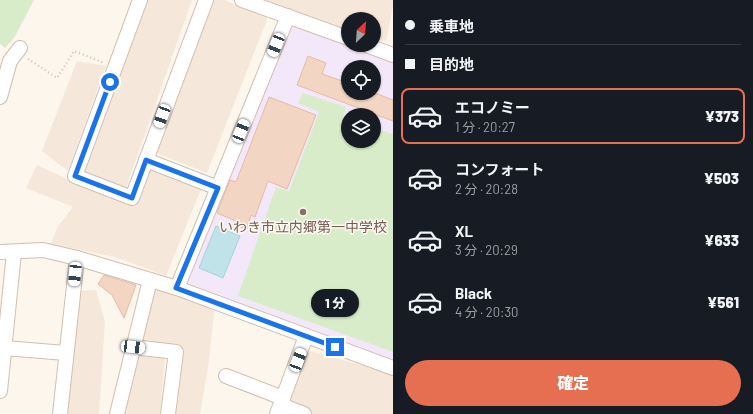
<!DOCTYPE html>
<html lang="ja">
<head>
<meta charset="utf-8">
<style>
  body { margin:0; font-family:Barlow,"Noto Sans JP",sans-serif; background:#242831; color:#f1f3f6; height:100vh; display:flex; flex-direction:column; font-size:15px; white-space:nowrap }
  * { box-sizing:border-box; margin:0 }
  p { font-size:13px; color:#9ea1a6 }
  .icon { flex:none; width:22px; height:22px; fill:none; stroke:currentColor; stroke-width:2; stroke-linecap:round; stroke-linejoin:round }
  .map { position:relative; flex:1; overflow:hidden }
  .panel { display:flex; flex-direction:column; background:#171b24; width:360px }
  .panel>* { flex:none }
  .guide { display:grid; align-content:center; height:88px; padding:0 12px; background:#171b24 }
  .needle { width:26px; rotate:25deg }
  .controls { position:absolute; left:341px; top:12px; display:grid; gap:8px }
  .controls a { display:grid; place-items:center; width:40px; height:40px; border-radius:50%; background:#171b24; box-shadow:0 1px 3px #0004; font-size:20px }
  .end { position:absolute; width:18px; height:18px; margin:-9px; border:5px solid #1a73e8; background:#fff; box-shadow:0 0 0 2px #fff }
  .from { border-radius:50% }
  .bubble { position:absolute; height:28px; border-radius:14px; background:#171b24; box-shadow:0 1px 3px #0004; font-size:13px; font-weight:800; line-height:28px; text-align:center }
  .car { position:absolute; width:12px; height:24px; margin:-12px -6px; border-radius:5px; box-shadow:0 0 3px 1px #0007; background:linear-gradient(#fff 24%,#345 0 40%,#fff 0 76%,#345 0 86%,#fff 0) }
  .guide b { display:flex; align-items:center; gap:14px; height:38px; font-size:15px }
  .guide b+b { border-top:1px solid #363941 }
  .guide i { width:10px; height:10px; background:#f1f3f6 }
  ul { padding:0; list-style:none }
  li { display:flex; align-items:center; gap:12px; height:56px; margin:0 8px 6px; padding:0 4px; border:2px solid transparent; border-radius:8px }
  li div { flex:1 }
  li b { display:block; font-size:15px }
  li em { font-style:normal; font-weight:800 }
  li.on { border-color:#e76f51 }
  li>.icon { width:36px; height:36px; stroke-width:1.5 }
  .cta { display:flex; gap:8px; margin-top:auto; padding:8px 12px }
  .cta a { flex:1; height:46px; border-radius:24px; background:#e76f51; color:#fff; font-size:16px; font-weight:800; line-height:46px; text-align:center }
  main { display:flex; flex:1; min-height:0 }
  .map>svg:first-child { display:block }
  .residential { fill:#f5e8da }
  .education { fill:#f3e8fa; fill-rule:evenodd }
  .green { fill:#d8ecc9 }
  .water { fill:#bfe3e8; stroke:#a5d3da }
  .building { fill:#f3d5c3; stroke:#e6bba3 }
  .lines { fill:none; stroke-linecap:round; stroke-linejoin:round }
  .minor-casing { stroke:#d1beb0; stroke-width:16 }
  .path { stroke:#d9b8a5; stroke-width:2; stroke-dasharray:1 3; stroke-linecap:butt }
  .minor { stroke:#fff; stroke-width:14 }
  .route { stroke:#1a73e8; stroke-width:5 }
  .education-dot { fill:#8d6e63; stroke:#fffaf3; stroke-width:1.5 }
  .labels { text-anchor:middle; stroke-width:3; stroke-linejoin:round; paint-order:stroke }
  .education-label { font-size:14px; fill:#785e54; stroke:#fffaf3 }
</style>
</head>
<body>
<main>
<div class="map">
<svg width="393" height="414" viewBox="0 0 393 414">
  <rect width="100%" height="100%" fill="#fdf6ec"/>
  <g class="residential">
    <path d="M143,0H192L126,188L80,173Z"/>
    <path d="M209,0H224L268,17L207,173L154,152Z"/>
    <path d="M265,0H393V6L386,42L374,38V19H348V29Z"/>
    <path d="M77,61L106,66L68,171L42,151Z"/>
    <path d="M150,162L203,184L166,276L115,257L51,244L58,226L73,207L26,188L37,165L78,184L130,200Z"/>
    <path d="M150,285L215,303L209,361L200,414H174L180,351L138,344Z"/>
    <path d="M96,290L105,322L99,414H65L72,291Z"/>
    <path d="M307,350L393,374V414H284Z"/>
    <path d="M133,355L165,357L160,414H125Z"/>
  </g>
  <path class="education" d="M300,26L393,61V360L184,282L288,29ZM348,67H374V93H348ZM348,115H374V141H348Z"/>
  <g class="green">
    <path d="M0,0H34L14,38L5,48L0,44Z"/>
    <path d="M303,93L346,107L343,117L348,119V141H374V128L393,134V352L238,296L276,187L289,191L319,112L298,103Z"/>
  </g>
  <path class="water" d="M216,226L240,236L223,278L199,268Z"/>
  <g class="building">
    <path d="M308,56L326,63L322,74L348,83V93H375L393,100V121L297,85Z"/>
    <path d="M269,97L316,115L287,189L268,181L255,217L251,215L247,229L235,225L236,221L217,213L230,180L236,182Z"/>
    <path d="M104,275L136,285L124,318L112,295L98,284Z"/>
  </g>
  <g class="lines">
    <g class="minor-casing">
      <g id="minor">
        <path d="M140,0L75,176L132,198L206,0"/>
        <path d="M242,0L348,38"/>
        <path d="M366,45L393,55"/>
        <path d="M0,97L10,61L20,48"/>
        <path d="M146,160L218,188"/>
        <path d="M0,252L43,250L77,258L177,288L393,368"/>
        <path d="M177,288L288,16"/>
        <path d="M133,347L176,352L168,414"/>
        <path d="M4,348L66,353"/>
        <path d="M226,376L283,398"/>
        <path d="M0,391L14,252"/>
        <path d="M281,405L304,414"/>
        <path d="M60,414L77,258"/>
        <path d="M117,414L150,280"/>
        <path d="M277,414L306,336"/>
      </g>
    </g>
    <path class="path" d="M28,59L57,78L74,51L104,63"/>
    <use href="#minor" class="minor"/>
  </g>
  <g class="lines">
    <path class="route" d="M110,82L75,176L132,198L146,160L218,188L176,288L335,347"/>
  </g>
  <circle class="education-dot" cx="303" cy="212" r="4"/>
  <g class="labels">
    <g class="education-label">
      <text x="303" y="232">いわき市立内郷第一中学校</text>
    </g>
  </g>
</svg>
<div class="controls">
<a><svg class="needle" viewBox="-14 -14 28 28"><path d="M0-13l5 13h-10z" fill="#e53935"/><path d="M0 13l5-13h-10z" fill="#9ea1a6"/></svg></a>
<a><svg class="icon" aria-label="locate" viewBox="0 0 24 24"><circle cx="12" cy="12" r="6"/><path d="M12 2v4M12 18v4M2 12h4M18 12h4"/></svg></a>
<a><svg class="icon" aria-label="layers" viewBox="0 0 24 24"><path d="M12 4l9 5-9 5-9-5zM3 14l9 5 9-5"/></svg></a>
</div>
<i class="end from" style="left:110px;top:82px"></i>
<i class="end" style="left:335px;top:347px"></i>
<div class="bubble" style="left:311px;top:289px;width:48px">1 分</div>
<i class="car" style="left:276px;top:45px;rotate:202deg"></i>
<i class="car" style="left:162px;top:116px;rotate:200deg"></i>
<i class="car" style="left:241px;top:131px;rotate:22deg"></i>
<i class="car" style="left:75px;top:274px;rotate:186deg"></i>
<i class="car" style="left:133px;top:347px;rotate:97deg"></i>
<i class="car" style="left:298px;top:360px;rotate:21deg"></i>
</div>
<section class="panel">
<div class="guide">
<b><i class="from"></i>乗車地</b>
<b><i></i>目的地</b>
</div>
<ul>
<li class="on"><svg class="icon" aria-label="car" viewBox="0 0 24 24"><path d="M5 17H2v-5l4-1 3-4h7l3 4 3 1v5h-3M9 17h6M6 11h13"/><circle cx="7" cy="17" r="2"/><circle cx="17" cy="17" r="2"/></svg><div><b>エコノミー</b><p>1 分 · 20:27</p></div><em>¥373</em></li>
<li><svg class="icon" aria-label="car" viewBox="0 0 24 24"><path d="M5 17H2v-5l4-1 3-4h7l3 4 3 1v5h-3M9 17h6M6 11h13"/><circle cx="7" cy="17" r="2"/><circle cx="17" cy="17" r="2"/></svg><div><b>コンフォート</b><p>2 分 · 20:28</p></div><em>¥503</em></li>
<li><svg class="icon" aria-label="car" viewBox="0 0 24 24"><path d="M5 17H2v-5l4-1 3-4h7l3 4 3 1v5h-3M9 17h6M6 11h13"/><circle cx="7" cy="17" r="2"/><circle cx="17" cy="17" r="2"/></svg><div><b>XL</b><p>3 分 · 20:29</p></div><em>¥633</em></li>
<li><svg class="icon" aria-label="car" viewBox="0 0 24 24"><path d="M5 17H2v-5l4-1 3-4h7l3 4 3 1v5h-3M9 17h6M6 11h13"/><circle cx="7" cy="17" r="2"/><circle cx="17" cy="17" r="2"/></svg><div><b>Black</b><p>4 分 · 20:30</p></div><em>¥561</em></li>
</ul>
<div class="cta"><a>確定</a></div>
</section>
</main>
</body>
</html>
